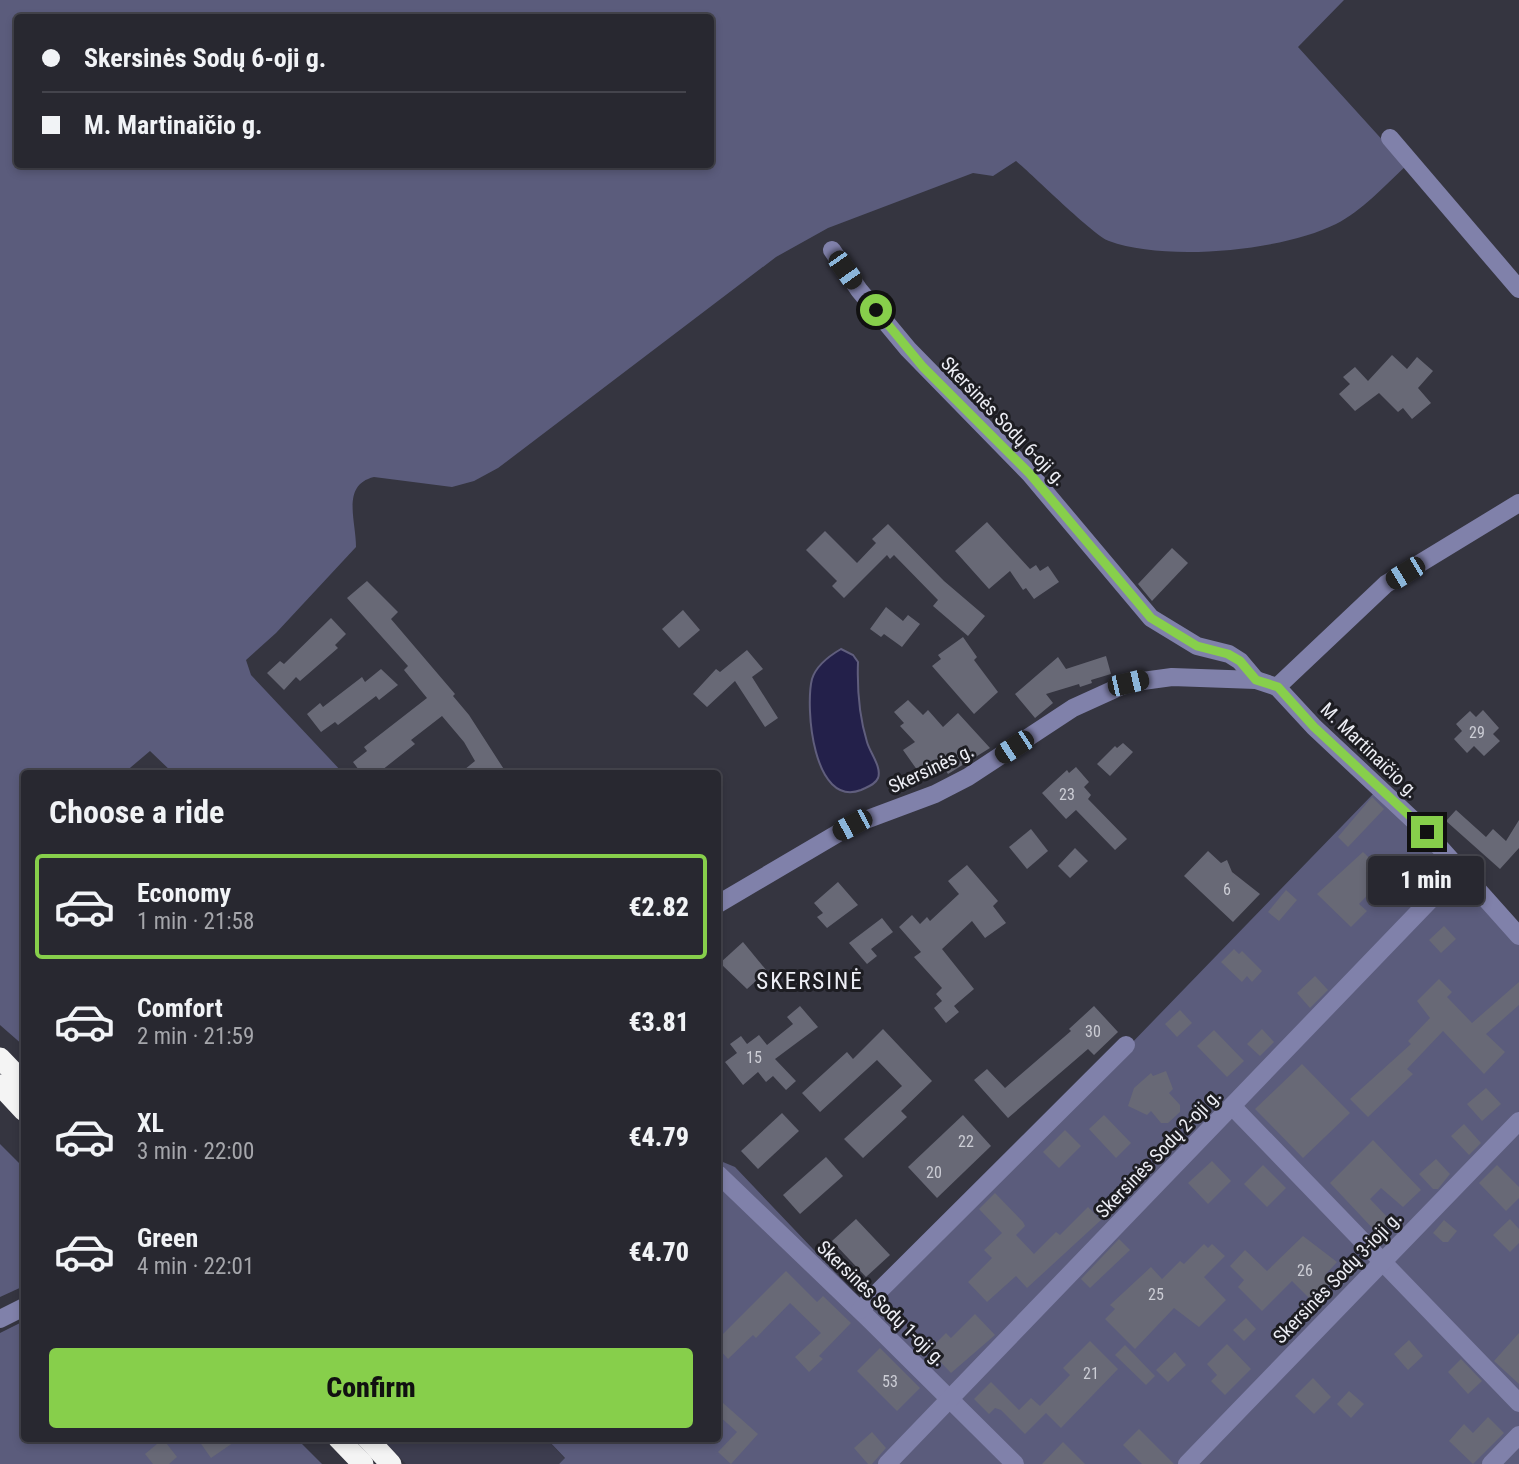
<!DOCTYPE html>
<html lang="en">
<head>
<meta charset="utf-8">
<style>
  body { margin:0; font-family:"Roboto Condensed",sans-serif; background:#303038; color:#f1f3f6; height:100vh; display:flex; flex-direction:column; font-size:26px; white-space:nowrap }
  * { box-sizing:border-box; margin:0 }
  p { font-size:23px; color:#a5a6ab }
  .icon { flex:none; width:38px; height:38px; fill:none; stroke:currentColor; stroke-width:2; stroke-linecap:round; stroke-linejoin:round }
  .map { position:relative; flex:1; overflow:hidden }
  .drawer { position:absolute; left:21px; top:770px; width:700px; height:672px; display:flex; flex-direction:column; background:#282830; border-radius:7px; box-shadow:0 4px 10px #0003,0 0 0 2px #44444c }
  .drawer>* { flex:none }
  .banner { position:absolute; left:14px; top:14px; width:700px; height:154px; border-radius:7px; box-shadow:0 4px 10px #0003,0 0 0 2px #44444c; display:grid; align-content:center; height:154px; padding:0 28px; background:#282830 }
  .end { position:absolute; width:32px; height:32px; margin:-16px; border:9px solid #87cf4b; background:#111; box-shadow:0 0 0 4px #111 }
  .from { border-radius:50% }
  .bubble { position:absolute; height:49px; border-radius:7px; background:#282830; box-shadow:0 4px 10px #0003,0 0 0 2px #44444c; font-size:23px; font-weight:800; line-height:49px; text-align:center }
  .car { position:absolute; width:21px; height:42px; margin:-21px -10px; border-radius:9px; box-shadow:0 0 5px 2px #0007; background:linear-gradient(#222 24%,#8ab4d8 0 40%,#222 0 76%,#8ab4d8 0 86%,#222 0) }
  .banner b { display:flex; align-items:center; gap:24px; height:66px; font-size:26px }
  .banner b+b { border-top:2px solid #44444c }
  .banner i { width:18px; height:18px; background:#f1f3f6 }
  ul { padding:0; list-style:none }
  li { display:flex; align-items:center; gap:21px; height:105px; margin:0 14px 10px; padding:0 14px; border:4px solid transparent; border-radius:7px }
  li div { flex:1 }
  li b { display:block; font-size:26px }
  li em { font-style:normal; font-weight:800 }
  li.current { border-color:#87cf4b }
  li>.icon { width:63px; height:63px; stroke-width:1.5 }
  h2 { padding:0 28px; font-size:32px; line-height:84px }
  .button { display:flex; gap:14px; margin-top:auto; padding:14px 28px }
  .button a { flex:1; height:80px; border-radius:7px; background:#87cf4b; color:#111; font-size:28px; font-weight:800; line-height:80px; text-align:center }
  .map>svg:first-child { display:block }
  .built { fill:#3d3d4f }
  .green { fill:#5b5c7c; fill-rule:evenodd }
  .water { fill:#23204a; stroke:#605e7d; stroke-width:2 }
  .building { fill:#686976 }
  .lines { fill:none; stroke-linecap:round; stroke-linejoin:round }
  .minor { stroke:#8081aa; stroke-width:18 }
  .highway { stroke:#f4f4f4; stroke-width:21 }
  .route { stroke:#87cf4b; stroke-width:9 }
  .labels { text-anchor:middle; stroke-width:6; stroke-linejoin:round; paint-order:stroke }
  .number-label { font-size:16px; fill:#cccdd5 }
  .street-label { font-size:19px; fill:#edeef5; stroke:#1d1d22 }
  .quarter-label { font-size:23px; letter-spacing:2px; fill:#edeef5; stroke:#1d1d22 }
</style>
</head>
<body>
<div class="map">
<svg width="1519" height="1464" viewBox="0 0 1519 1464">
  <rect width="100%" height="100%" fill="#353540"/>
  <path class="built" d="M382,1439H547L565,1459L559,1464H406Z"/>
  <g class="green">
    <path d="M0,0H1344L1298,47L1406,166C1384,186 1362,211 1336,224C1282,251 1166,262 1109,241C1094,236 1033,175 1016,161L993,176L973,173L828,228L776,257L498,468L474,481L452,487L374,477C341,485 356,520 356,547L276,633L246,660L251,675L343,773H173L150,751L124,773L24,774V1046L0,1025ZM18,18H710V164H18Z"/>
    <path d="M1376,791L1427,842L1519,945V1464H559L565,1458L547,1439L718,1438V1160L735,1167L872,1311Z"/>
    <path d="M0,1144L24,1168V1286L0,1297Z"/>
    <path d="M24,1321V1438L297,1439L322,1464H0V1333Z"/>
  </g>
  <path class="water" d="M841,649L853,655L858,662C857,690 859,716 867,742C870,753 882,767 878,778C875,785 867,787 861,790C813,808 805,707 812,679C816,666 829,656 841,649Z"/>
  <g class="building">
    <path d="M1392,355L1407,369L1417,357L1433,371L1418,388L1431,403L1412,419L1403,408L1398,412L1379,393L1355,411L1339,394L1350,384L1343,377L1355,367L1368,381Z"/>
    <path d="M987,522L1030,569L1036,565L1040,571L1048,566L1059,582L1034,599L1026,588L1023,590L1010,571L989,589L955,551Z"/>
    <path d="M888,524L944,581L985,616L968,636L933,606L938,600L894,555L890,559L887,555L844,598L832,586L837,581L806,550L825,531L857,563L876,543L872,539Z"/>
    <path d="M1172,548L1188,563L1152,601L1138,584Z"/>
    <path d="M367,581L398,612L391,619L455,694L453,696L469,715L507,774H459L475,761L464,742L442,716L411,740L415,744L377,774H362L353,762L367,751L364,747L427,698L404,670L408,666L347,598Z"/>
    <path d="M886,607L903,621L908,615L920,624L902,647L884,634L881,637L870,629Z"/>
    <path d="M683,610L700,630L679,648L662,629Z"/>
    <path d="M331,618L346,634L335,645L338,648L300,681L296,677L284,690L267,673L280,661L284,664Z"/>
    <path d="M963,637L977,657L974,660L998,692L974,714L932,666L941,659L938,655Z"/>
    <path d="M747,650L763,669L752,677L778,718L765,727L735,681L707,707L693,694L716,669L720,672Z"/>
    <path d="M1106,656L1111,674L1091,680L1092,683L1080,687L1079,684L1046,694L1053,703L1035,718L1015,694L1058,657L1066,669Z"/>
    <path d="M381,669L398,685L379,700L376,696L338,725L335,722L321,732L307,714L320,703L323,707L362,677L365,682Z"/>
    <path d="M908,700L923,715L928,710L943,727L958,713L990,748L948,774L939,760L920,774L903,750L915,742L900,726L904,723L894,712Z"/>
    <path d="M1483,710L1499,728L1493,734L1500,741L1484,756L1474,746L1467,753L1454,739L1462,731L1456,724L1470,711L1476,717Z"/>
    <path d="M1123,743L1133,752L1110,776L1097,764L1115,746L1117,748Z"/>
    <path d="M1076,767L1089,782L1084,787L1091,795L1088,799L1127,839L1115,850L1076,810L1066,819L1042,793L1067,770L1069,773Z"/>
    <path d="M1372,797L1384,809L1348,847L1338,837Z"/>
    <path d="M1456,810L1486,837L1493,829L1506,841L1519,820V848L1500,869L1446,821Z"/>
    <path d="M1031,829L1048,851L1027,869L1009,847Z"/>
    <path d="M1075,848L1088,861L1070,878L1058,866Z"/>
    <path d="M1208,851L1221,863L1227,860L1232,872L1260,894L1233,922L1184,876Z"/>
    <path d="M1363,852L1387,875L1359,904L1367,911L1351,927L1317,894Z"/>
    <path d="M1411,858L1432,878L1416,895L1395,875Z"/>
    <path d="M967,865L998,901L993,906L1006,923L985,938L972,921L942,949L974,989L954,1006L959,1012L946,1023L934,1008L942,1001L936,994L942,988L914,957L921,952L899,927L912,915L920,924L927,917L930,921L959,894L948,881Z"/>
    <path d="M838,882L858,905L827,928L817,917L823,913L814,903Z"/>
    <path d="M1286,890L1297,900L1279,921L1268,912Z"/>
    <path d="M882,918L893,932L871,949L877,956L867,964L849,943Z"/>
    <path d="M1444,926L1456,939L1441,953L1429,940Z"/>
    <path d="M743,942L767,971L747,989L720,963Z"/>
    <path d="M1234,949L1239,954L1242,951L1262,971L1252,982L1247,976L1242,982L1221,962Z"/>
    <path d="M1315,976L1328,990L1310,1008L1297,993Z"/>
    <path d="M1439,979L1452,992L1447,997L1472,1023L1519,982V1005L1486,1034L1505,1052L1484,1074L1443,1031L1407,1069L1413,1074L1368,1117L1350,1099L1411,1044L1408,1041L1430,1018L1417,1001Z"/>
    <path d="M800,1006L818,1027L775,1059L796,1081L786,1090L773,1076L766,1082L758,1072L743,1085L725,1062L737,1053L730,1044L741,1036L747,1044L759,1035L767,1045L793,1024L787,1017Z"/>
    <path d="M1094,1006L1118,1032L1094,1055L1088,1049L1008,1118L974,1080L987,1069L1005,1088L1071,1031L1069,1029Z"/>
    <path d="M1180,1010L1192,1023L1177,1037L1165,1024Z"/>
    <path d="M883,1029L932,1081L901,1111L907,1117L863,1158L844,1139L902,1086L877,1060L820,1112L802,1093L847,1052L853,1059Z"/>
    <path d="M1262,1029L1274,1042L1260,1056L1247,1044Z"/>
    <path d="M1214,1030L1244,1061L1227,1077L1197,1046Z"/>
    <path d="M1302,1064L1350,1113L1303,1158L1255,1109Z"/>
    <path d="M1166,1071L1173,1089L1169,1093L1180,1105V1112L1168,1123H1161L1151,1111L1147,1115L1128,1106L1134,1088L1151,1073L1153,1076Z"/>
    <path d="M1486,1088L1501,1104L1482,1121L1467,1104Z"/>
    <path d="M782,1113L799,1131L758,1169L741,1151Z"/>
    <path d="M963,1115L991,1146L937,1198L908,1167Z"/>
    <path d="M1104,1115L1131,1143L1116,1158L1089,1129Z"/>
    <path d="M1464,1124L1481,1143L1469,1155L1451,1136Z"/>
    <path d="M1065,1130L1081,1146L1059,1168L1043,1152Z"/>
    <path d="M1373,1140L1421,1190L1403,1207L1381,1188L1370,1199L1390,1220L1377,1233L1330,1183Z"/>
    <path d="M826,1157L843,1176L800,1214L783,1195Z"/>
    <path d="M1436,1159L1450,1174L1438,1189H1433L1419,1174Z"/>
    <path d="M1212,1161L1231,1181L1208,1204L1188,1183Z"/>
    <path d="M1263,1165L1286,1188L1267,1207L1244,1184Z"/>
    <path d="M1497,1165L1519,1187V1198L1506,1211L1479,1183Z"/>
    <path d="M995,1193L1023,1222L1025,1226L1016,1235L1034,1254L1056,1232L1060,1235L1088,1207L1101,1220L1027,1288L1016,1276L987,1302L968,1282L992,1258L984,1250L1002,1233L979,1209Z"/>
    <path d="M856,1219L890,1255L866,1277L832,1241Z"/>
    <path d="M1510,1219L1519,1229V1243L1510,1252L1493,1235Z"/>
    <path d="M1444,1220L1457,1231L1448,1242H1443L1433,1233Z"/>
    <path d="M1303,1236L1337,1262L1325,1275L1332,1282L1313,1302L1292,1281L1262,1311L1238,1287L1244,1280L1230,1266L1245,1250L1267,1271Z"/>
    <path d="M1119,1239L1130,1250L1090,1288L1081,1279Z"/>
    <path d="M1204,1244L1208,1248L1212,1244L1225,1256L1204,1277L1226,1300L1199,1327L1174,1308L1135,1349L1105,1319L1115,1309L1110,1305L1151,1267L1162,1279L1180,1261L1184,1264Z"/>
    <path d="M786,1271L817,1302L823,1296L851,1323L819,1356L823,1359L809,1372L795,1357L821,1333L790,1303L756,1338L753,1335L728,1359L718,1348V1339Z"/>
    <path d="M975,1314L995,1335L951,1373L929,1350L946,1333L951,1338Z"/>
    <path d="M1246,1318L1256,1329L1244,1341L1233,1330Z"/>
    <path d="M1519,1333V1384L1494,1361Z"/>
    <path d="M1409,1340L1423,1356L1408,1370L1394,1354Z"/>
    <path d="M1090,1341L1118,1369L1061,1428L1046,1413L1025,1434L1001,1410L995,1408L989,1414L974,1399L991,1382L1019,1410L1031,1398L1040,1406L1070,1375L1063,1368Z"/>
    <path d="M1227,1344L1251,1369L1225,1395L1211,1381L1217,1375L1207,1364Z"/>
    <path d="M1125,1345L1155,1376L1146,1385L1115,1355Z"/>
    <path d="M880,1348L920,1388L897,1411L857,1371Z"/>
    <path d="M1175,1352L1186,1365L1168,1382L1156,1370Z"/>
    <path d="M1461,1359L1482,1381L1468,1394L1448,1372Z"/>
    <path d="M1313,1378L1331,1397L1314,1414L1295,1396Z"/>
    <path d="M1349,1391L1364,1404L1351,1418L1337,1404Z"/>
    <path d="M723,1403L758,1434L731,1464L718,1452L737,1432L718,1415Z"/>
    <path d="M1488,1417L1504,1433L1473,1464L1449,1441L1464,1424L1473,1433Z"/>
    <path d="M1139,1429L1174,1464H1142L1123,1445Z"/>
    <path d="M872,1432L886,1448L872,1464H868L854,1448Z"/>
    <path d="M197,1438H240L211,1458Z"/>
    <path d="M163,1439L177,1457L169,1464H153L145,1454Z"/>
    <path d="M1063,1442L1085,1464H1042Z"/>
  </g>
  <g class="lines">
    <g class="minor">
      <path d="M1390,138L1519,289"/>
      <path d="M832,250L859,290L908,349L1030,474L1151,618L1197,646L1229,654L1240,661L1256,680"/>
      <path d="M1277,687L1386,584L1519,503"/>
      <path d="M718,904L852,825L935,794L968,777L1073,708L1128,683L1172,677L1256,680L1277,687L1314,727L1427,833L1519,936"/>
      <path d="M1232,1106L1519,1403"/>
      <path d="M718,1174L869,1319L1015,1464"/>
      <path d="M860,1310L1126,1045"/>
      <path d="M0,1319L24,1307"/>
      <path d="M887,1464L1459,870"/>
      <path d="M1187,1464L1519,1121"/>
      <path d="M1491,1464L1519,1435"/>
    </g>
    <g class="highway">
      <path d="M0,1058L24,1083"/>
      <path d="M0,1085L24,1111"/>
      <path d="M338,1438L363,1464"/>
      <path d="M367,1438L391,1464"/>
    </g>
  </g>
  <g class="lines">
    <path class="route" d="M876,310L923,367L1030,474L1151,618L1197,646L1228,654L1240,661L1256,680L1278,687L1314,727L1427,832"/>
  </g>
  <g class="labels">
    <g class="number-label">
      <text x="1477" y="738">29</text>
      <text x="1067" y="800">23</text>
      <text x="1227" y="895">6</text>
      <text x="1093" y="1037">30</text>
      <text x="754" y="1063">15</text>
      <text x="966" y="1147">22</text>
      <text x="934" y="1178">20</text>
      <text x="1305" y="1276">26</text>
      <text x="1156" y="1300">25</text>
      <text x="1091" y="1379">21</text>
      <text x="890" y="1387">53</text>
    </g>
    <g class="street-label">
      <text transform="translate(1004 421) rotate(46)" y="7">Skersinės Sodų 6-oji g.</text>
      <text transform="translate(1370 750) rotate(44)" y="7">M. Martinaičio g.</text>
      <text transform="translate(931 768) rotate(-25)" y="7">Skersinės g.</text>
      <text transform="translate(1158 1153) rotate(-46)" y="7">Skersinės Sodų 2-oji g.</text>
      <text transform="translate(1337 1277) rotate(-46)" y="7">Skersinės Sodų 3-ioji g.</text>
      <text transform="translate(882 1303) rotate(44)" y="7">Skersinės Sodų 1-oji g.</text>
    </g>
    <g class="quarter-label">
      <text x="810" y="989">SKERSINĖ</text>
    </g>
  </g>
</svg>
<i class="end from" style="left:876px;top:310px"></i>
<i class="end" style="left:1427px;top:832px"></i>
<div class="bubble" style="left:1368px;top:856px;width:116px">1 min</div>
<i class="car" style="left:845px;top:270px;rotate:145deg"></i>
<i class="car" style="left:1405px;top:573px;rotate:239deg"></i>
<i class="car" style="left:1128px;top:683px;rotate:77deg"></i>
<i class="car" style="left:1014px;top:747px;rotate:237deg"></i>
<i class="car" style="left:852px;top:825px;rotate:242deg"></i>
<div class="banner">
<b><i class="from"></i>Skersinės Sodų 6-oji g.</b>
<b><i></i>M. Martinaičio g.</b>
</div>
<section class="drawer">
<h2>Choose a ride</h2>
<ul>
<li class="current"><svg class="icon" aria-label="car" viewBox="0 0 24 24"><path d="M5 17H2v-5l4-1 3-4h7l3 4 3 1v5h-3M9 17h6M6 11h13"/><circle cx="7" cy="17" r="2"/><circle cx="17" cy="17" r="2"/></svg><div><b>Economy</b><p>1 min · 21:58</p></div><em>€2.82</em></li>
<li><svg class="icon" aria-label="car" viewBox="0 0 24 24"><path d="M5 17H2v-5l4-1 3-4h7l3 4 3 1v5h-3M9 17h6M6 11h13"/><circle cx="7" cy="17" r="2"/><circle cx="17" cy="17" r="2"/></svg><div><b>Comfort</b><p>2 min · 21:59</p></div><em>€3.81</em></li>
<li><svg class="icon" aria-label="car" viewBox="0 0 24 24"><path d="M5 17H2v-5l4-1 3-4h7l3 4 3 1v5h-3M9 17h6M6 11h13"/><circle cx="7" cy="17" r="2"/><circle cx="17" cy="17" r="2"/></svg><div><b>XL</b><p>3 min · 22:00</p></div><em>€4.79</em></li>
<li><svg class="icon" aria-label="car" viewBox="0 0 24 24"><path d="M5 17H2v-5l4-1 3-4h7l3 4 3 1v5h-3M9 17h6M6 11h13"/><circle cx="7" cy="17" r="2"/><circle cx="17" cy="17" r="2"/></svg><div><b>Green</b><p>4 min · 22:01</p></div><em>€4.70</em></li>
</ul>
<div class="button"><a>Confirm</a></div>
</section>
</div>
</body>
</html>
